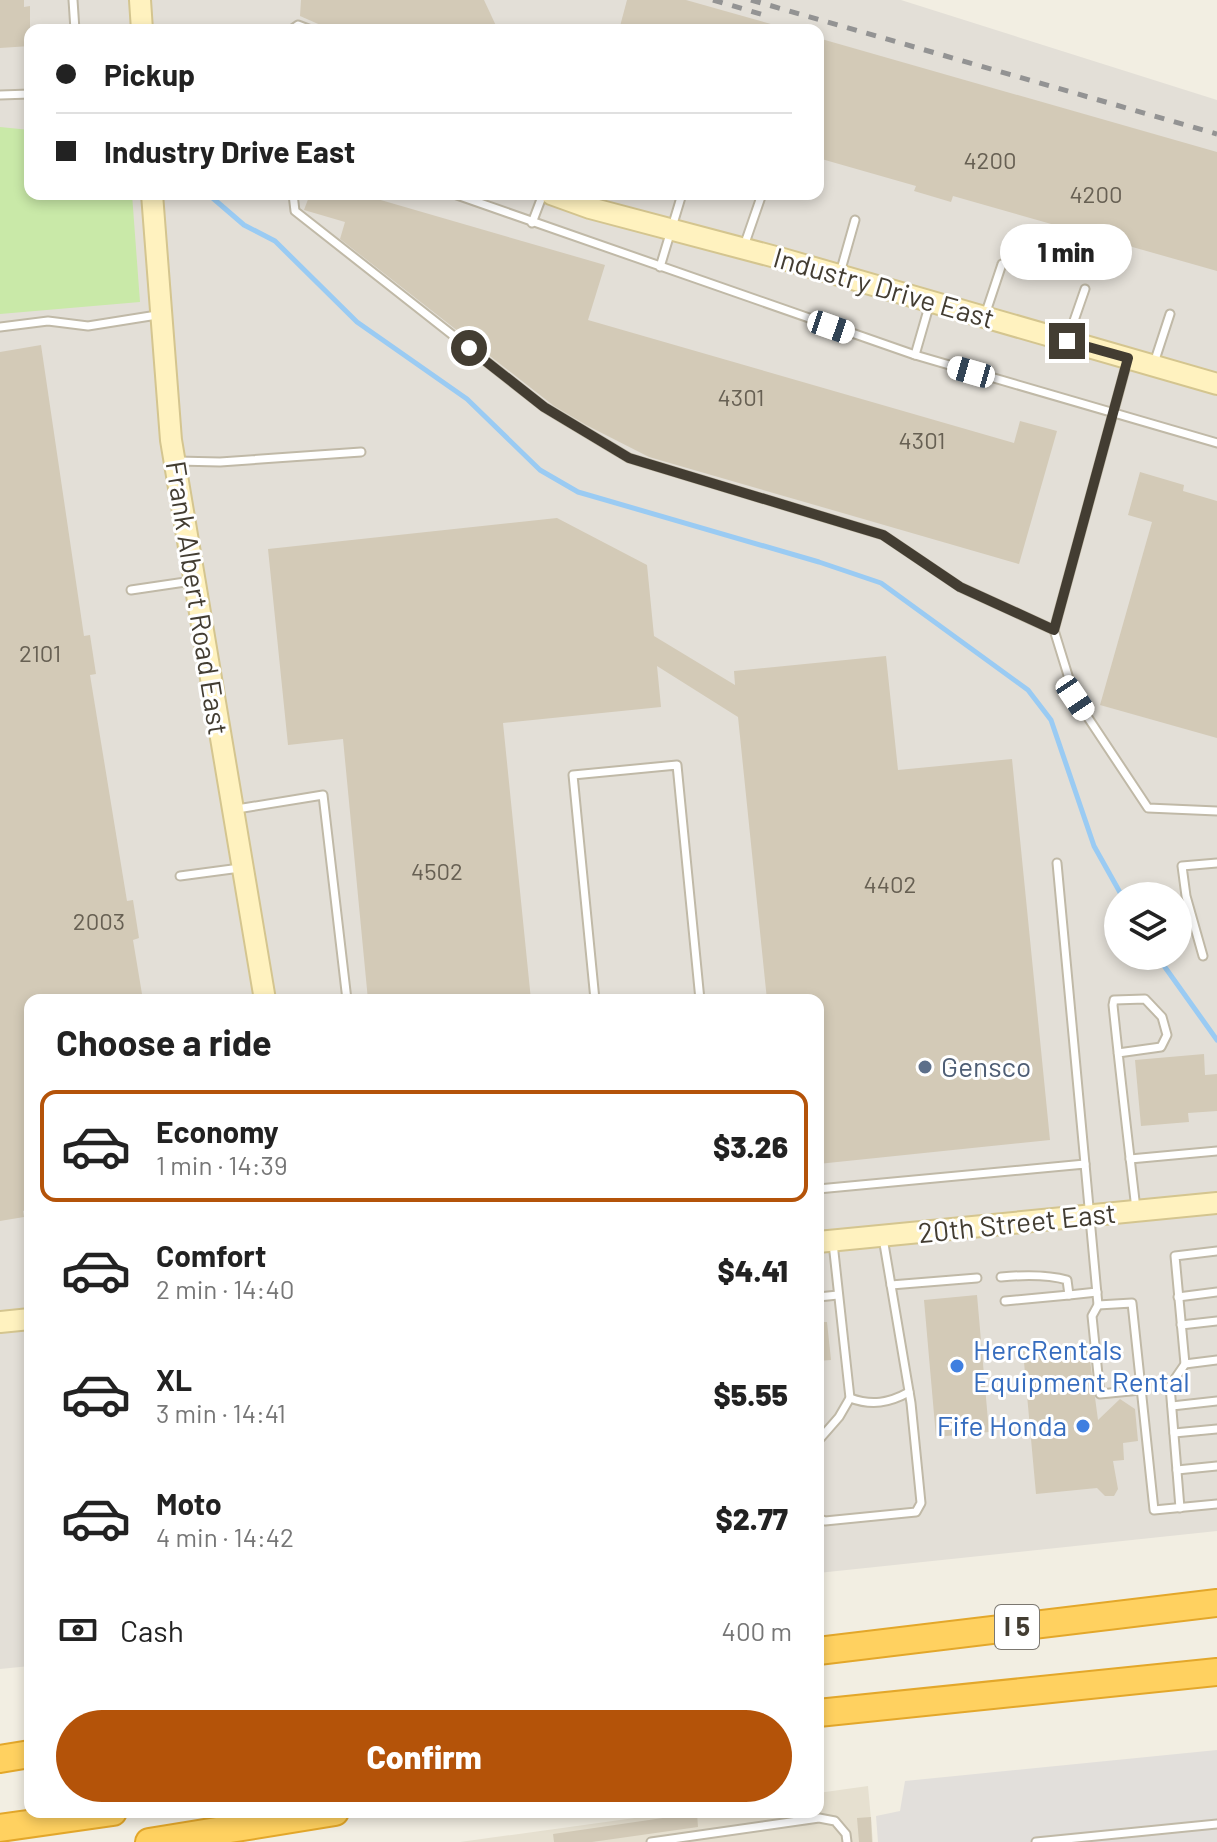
<!DOCTYPE html>
<html lang="en">
<head>
<meta charset="utf-8">
<style>
  body { margin:0; font-family:Barlow,sans-serif; background:#f6f6f6; color:#222; height:100vh; display:flex; flex-direction:column; font-size:30px; white-space:nowrap }
  * { box-sizing:border-box; margin:0 }
  p { font-size:26px; color:#767676 }
  .icon { flex:none; width:44px; height:44px; fill:none; stroke:currentColor; stroke-width:2; stroke-linecap:round; stroke-linejoin:round }
  .map { position:relative; flex:1; overflow:hidden }
  .details { position:absolute; left:24px; top:994px; width:800px; height:824px; display:flex; flex-direction:column; background:#fff; border-radius:16px; box-shadow:0 4px 12px #0003 }
  .details>* { flex:none }
  .top-card { position:absolute; left:24px; top:24px; width:800px; height:176px; border-radius:16px; box-shadow:0 4px 12px #0003; display:grid; align-content:center; height:176px; padding:0 32px; background:#fff }
  .controls { position:absolute; left:1104px; top:882px; display:grid; gap:16px }
  .controls a { display:grid; place-items:center; width:88px; height:88px; border-radius:50%; background:#fff; box-shadow:0 4px 12px #0003; font-size:40px }
  .end { position:absolute; width:36px; height:36px; margin:-18px; border:10px solid #433d32; background:#fff; box-shadow:0 0 0 4px #fff }
  .from { border-radius:50% }
  .bubble { position:absolute; height:56px; border-radius:28px; background:#fff; box-shadow:0 4px 12px #0003; font-size:26px; font-weight:800; line-height:56px; text-align:center }
  .car { position:absolute; width:24px; height:48px; margin:-24px -12px; border-radius:10px; box-shadow:0 0 6px 2px #0007; background:linear-gradient(#fff 24%,#345 0 40%,#fff 0 76%,#345 0 86%,#fff 0) }
  .top-card b { display:flex; align-items:center; gap:28px; height:76px; font-size:30px }
  .top-card b+b { border-top:2px solid #e0e0e0 }
  .top-card i { width:20px; height:20px; background:#222 }
  ul { padding:0; list-style:none }
  li { display:flex; align-items:center; gap:24px; height:112px; margin:0 16px 12px; padding:0 16px; border:4px solid transparent; border-radius:16px }
  li div { flex:1 }
  li b { display:block; font-size:30px }
  li em { font-style:normal; font-weight:800 }
  li.on { border-color:#b45309 }
  li>.icon { width:72px; height:72px; stroke-width:1.5 }
  h2 { padding:0 32px; font-size:36px; line-height:96px }
  .pay { display:flex; align-items:center; gap:20px; height:88px; padding:0 32px; font-size:30px }
  .pay p { margin-inline-start:auto }
  .cta { display:flex; gap:16px; margin-top:auto; padding:16px 32px }
  .cta a { flex:1; height:92px; border-radius:48px; background:#b45309; color:#fff; font-size:32px; font-weight:800; line-height:92px; text-align:center }
  .map>svg:first-child { display:block }
  .residential { fill:#e6e0d0 }
  .industrial { fill:#e3dfd7; fill-rule:evenodd }
  .green { fill:#c9e9a8 }
  .parking { fill:#e2dfdb }
  .lines { fill:none; stroke-linecap:round; stroke-linejoin:round }
  .stream { stroke:#9acbf3; stroke-width:5 }
  .building { fill:#d3cab7 }
  .lane-casing { stroke:#c0b9a7; stroke-width:11 }
  .secondary-casing { stroke:#d4c58f; stroke-width:24 }
  .highway-casing { stroke:#e3a72a; stroke-width:30 }
  .lane { stroke:#fff; stroke-width:7 }
  .secondary { stroke:#fff2bf; stroke-width:20 }
  .highway { stroke:#ffd160; stroke-width:26 }
  .rail { stroke:#939393; stroke-width:5; stroke-dasharray:10 10; stroke-linecap:butt }
  .route { stroke:#433d32; stroke-width:10 }
  .service-dot { fill:#5c6f8a; stroke:#fff; stroke-width:3 }
  .shop-dot { fill:#3f7fe0; stroke:#fff; stroke-width:3 }
  .labels { text-anchor:middle; stroke-width:6; stroke-linejoin:round; paint-order:stroke }
  .number-label { font-size:24px; fill:#676053 }
  .shield { fill:#fff; stroke:#7b7770; stroke-width:2 }
  .shield-label { font-size:26px; font-weight:bold; fill:#433d32 }
  .street-label { font-size:28px; fill:#433d32; stroke:#fff }
  .service-label { font-size:28px; fill:#4e5e75; stroke:#fff; text-anchor:start }
  .shop-label { font-size:28px; fill:#366cbe; stroke:#fff; text-anchor:start }
</style>
</head>
<body>
<div class="map">
<svg width="1217" height="1842" viewBox="0 0 1217 1842">
  <rect width="100%" height="100%" fill="#f2eee2"/>
  <path class="residential" d="M868,1786L873,1842H460L678,1812H818V1793Z"/>
  <path class="industrial" d="M0,0H901L1217,100V1531L818,1573V1000H30V1666L0,1669ZM30,30H818V194H30ZM1118,896H1178V956H1118Z"/>
  <path class="green" d="M0,127L30,130V194H132L140,302L0,314Z"/>
  <path class="parking" d="M1217,1750V1842H878L876,1816L900,1811L905,1781Z"/>
  <g class="lines">
    <g class="stream">
      <path d="M208,194L244,225L275,241L357,322L467,399L540,470L578,492L819,562L881,583L1028,690L1051,720L1094,846L1122,896"/>
      <path d="M1157,956L1217,1040"/>
    </g>
  </g>
  <g class="building">
    <path d="M0,0H24V7L30,6V46L0,48Z"/>
    <path d="M301,0H484L498,30H332L300,16Z"/>
    <path d="M627,0H686L778,26L777,30H619Z"/>
    <path d="M818,38L1217,152V271L953,196L951,202L914,191L916,186L818,158Z"/>
    <path d="M310,194H360L605,265L588,320L1014,443L1020,421L1057,431L1019,564L649,457L586,425L554,406L340,239L345,222L304,210Z"/>
    <path d="M41,345L84,636L90,635L96,674L90,675L127,901L133,900L139,938L133,940L143,1000H30V1209L23,1211L24,1217L0,1221V352Z"/>
    <path d="M1140,472L1184,485L1183,491L1217,501V738L1100,705L1152,522L1128,515Z"/>
    <path d="M557,518L647,565L654,636L735,685L734,671L886,656L898,770L1012,759L1050,1140L818,1164V1000H767L738,717L657,666L661,707L503,723L531,1000H368L343,739L288,745L268,549Z"/>
    <path d="M1204,1054L1205,1075L1217,1074V1111L1188,1113L1189,1122L1141,1126L1135,1060Z"/>
    <path d="M977,1295L989,1432L936,1437L924,1300Z"/>
    <path d="M818,1322H827L831,1360L818,1361Z"/>
    <path d="M1088,1345L1098,1420L1120,1399L1135,1409L1138,1441L1123,1443L1124,1460L1113,1461L1118,1489L1114,1496H1105L1097,1488L1036,1494L1023,1351Z"/>
    <path d="M697,1813L698,1827L592,1842H554L553,1834Z"/>
    <path d="M871,1817L872,1842H859L857,1818Z"/>
  </g>
  <g class="lines">
    <g class="lane-casing">
      <g id="lane">
        <path d="M73,0L75,30"/>
        <path d="M291,30L298,25L311,30"/>
        <path d="M0,95L30,94"/>
        <path d="M293,194L295,211L544,407L629,458L883,535L960,587L1054,630"/>
        <path d="M454,194L915,355L1217,443"/>
        <path d="M532,223L543,194"/>
        <path d="M744,246L762,194"/>
        <path d="M660,267L682,194"/>
        <path d="M840,273L855,220"/>
        <path d="M985,315L1002,264"/>
        <path d="M0,327L48,321L88,326L157,315"/>
        <path d="M1068,338L1085,289"/>
        <path d="M915,355L930,303"/>
        <path d="M1127,362L1054,630L1075,698L1148,808L1217,811"/>
        <path d="M1154,363L1170,314"/>
        <path d="M177,461L220,462L361,452"/>
        <path d="M131,590L192,581"/>
        <path d="M237,809L323,795L347,1000"/>
        <path d="M1057,863L1085,1164"/>
        <path d="M180,876L240,868"/>
        <path d="M1203,956L1186,896L1182,866L1217,863"/>
        <path d="M595,1000L573,775L677,765L700,1000"/>
        <path d="M1118,1053L1161,1047L1167,1035L1162,1017L1145,999L1114,1000L1113,1005C1120,1073 1128,1141 1136,1209"/>
        <path d="M1130,1159L1217,1151"/>
        <path d="M818,1189L1085,1164L1098,1305L1092,1316L1100,1394L1141,1390"/>
        <path d="M1001,1277C1023,1275 1046,1274 1067,1280L1069,1295L1097,1292"/>
        <path d="M891,1285L977,1278"/>
        <path d="M818,1297L838,1295"/>
        <path d="M1178,1297L1217,1292"/>
        <path d="M1005,1301L1069,1295"/>
        <path d="M1098,1305L1132,1303L1154,1510L1217,1504"/>
        <path d="M1181,1325L1217,1321"/>
        <path d="M1185,1364L1217,1360"/>
        <path d="M850,1398C872,1406 889,1403 909,1392"/>
        <path d="M1172,1406L1217,1401"/>
        <path d="M1174,1433L1217,1429"/>
        <path d="M818,1441L839,1417L850,1398L833,1243"/>
        <path d="M1177,1470L1217,1466"/>
        <path d="M1180,1508L1170,1386L1185,1364L1175,1256L1217,1251"/>
        <path d="M818,1518L825,1521L916,1512L921,1503L911,1403L883,1238"/>
        <path d="M651,1842L819,1818L835,1821L846,1834L847,1842"/>
        <path d="M1036,1842L1217,1824"/>
      </g>
    </g>
    <g class="secondary-casing">
      <g id="secondary">
        <path d="M140,0L142,30"/>
        <path d="M152,194L171,440L265,1000"/>
        <path d="M551,194L590,208L783,259L1217,384"/>
        <path d="M818,1242L1217,1203"/>
        <path d="M0,1322L30,1319"/>
      </g>
    </g>
    <g class="highway-casing">
      <g id="highway">
        <path d="M818,1651L1217,1603"/>
        <path d="M818,1713L1217,1672"/>
        <path d="M0,1759L30,1754"/>
        <path d="M0,1828L113,1812"/>
        <path d="M149,1842L335,1812"/>
      </g>
    </g>
    <use href="#lane" class="lane"/>
    <use href="#secondary" class="secondary"/>
    <use href="#highway" class="highway"/>
    <g class="rail">
      <path d="M713,0L764,15"/>
      <path d="M751,0L1217,134"/>
    </g>
  </g>
  <g class="lines">
    <path class="route" d="M469,348L544,407L629,458L883,535L960,587L1054,630L1128,358L1067,341"/>
  </g>
  <circle class="service-dot" cx="925" cy="1067" r="8"/>
  <g class="shop-dot">
    <circle cx="957" cy="1366" r="8"/>
    <circle cx="1083" cy="1426" r="8"/>
  </g>
  <g class="labels">
    <g class="number-label">
      <text x="990" y="169">4200</text>
      <text x="1096" y="203">4200</text>
      <text x="741" y="406">4301</text>
      <text x="922" y="449">4301</text>
      <text x="40" y="662">2101</text>
      <text x="437" y="880">4502</text>
      <text x="890" y="893">4402</text>
      <text x="99" y="930">2003</text>
    </g>
    <rect class="shield" x="995" y="1605" width="44" height="44" rx="6"/>
    <g class="shield-label">
      <text x="1017" y="1636">I 5</text>
    </g>
    <g class="street-label">
      <text transform="translate(884 288) rotate(16)" y="10">Industry Drive East</text>
      <text transform="translate(197 598) rotate(81)" y="10">Frank Albert Road East</text>
      <text transform="translate(1017 1223) rotate(-6)" y="10">20th Street East</text>
    </g>
    <g class="service-label">
      <text x="941" y="1077">Gensco</text>
    </g>
    <g class="shop-label">
      <text x="973" y="1360">HercRentals<tspan x="973" dy="32">Equipment Rental</tspan></text>
      <text x="1067" y="1436" text-anchor="end">Fife Honda</text>
    </g>
  </g>
</svg>
<div class="controls">
<a><svg class="icon" aria-label="layers" viewBox="0 0 24 24"><path d="M12 4l9 5-9 5-9-5zM3 14l9 5 9-5"/></svg></a>
</div>
<i class="end from" style="left:469px;top:348px"></i>
<i class="end" style="left:1067px;top:341px"></i>
<div class="bubble" style="left:1000px;top:224px;width:132px">1 min</div>
<i class="car" style="left:831px;top:327px;rotate:109deg"></i>
<i class="car" style="left:971px;top:372px;rotate:286deg"></i>
<i class="car" style="left:1075px;top:698px;rotate:146deg"></i>
<div class="top-card">
<b><i class="from"></i>Pickup</b>
<b><i></i>Industry Drive East</b>
</div>
<section class="details">
<h2>Choose a ride</h2>
<ul>
<li class="on"><svg class="icon" aria-label="car" viewBox="0 0 24 24"><path d="M5 17H2v-5l4-1 3-4h7l3 4 3 1v5h-3M9 17h6M6 11h13"/><circle cx="7" cy="17" r="2"/><circle cx="17" cy="17" r="2"/></svg><div><b>Economy</b><p>1 min · 14:39</p></div><em>$3.26</em></li>
<li><svg class="icon" aria-label="car" viewBox="0 0 24 24"><path d="M5 17H2v-5l4-1 3-4h7l3 4 3 1v5h-3M9 17h6M6 11h13"/><circle cx="7" cy="17" r="2"/><circle cx="17" cy="17" r="2"/></svg><div><b>Comfort</b><p>2 min · 14:40</p></div><em>$4.41</em></li>
<li><svg class="icon" aria-label="car" viewBox="0 0 24 24"><path d="M5 17H2v-5l4-1 3-4h7l3 4 3 1v5h-3M9 17h6M6 11h13"/><circle cx="7" cy="17" r="2"/><circle cx="17" cy="17" r="2"/></svg><div><b>XL</b><p>3 min · 14:41</p></div><em>$5.55</em></li>
<li><svg class="icon" aria-label="car" viewBox="0 0 24 24"><path d="M5 17H2v-5l4-1 3-4h7l3 4 3 1v5h-3M9 17h6M6 11h13"/><circle cx="7" cy="17" r="2"/><circle cx="17" cy="17" r="2"/></svg><div><b>Moto</b><p>4 min · 14:42</p></div><em>$2.77</em></li>
</ul>
<div class="pay"><svg class="icon" aria-label="cash" viewBox="0 0 24 24"><path d="M3 7h18v10H3z"/><circle cx="12" cy="12" r="2"/></svg>Cash<p>400 m</p></div>
<div class="cta"><a>Confirm</a></div>
</section>
</div>
</body>
</html>
